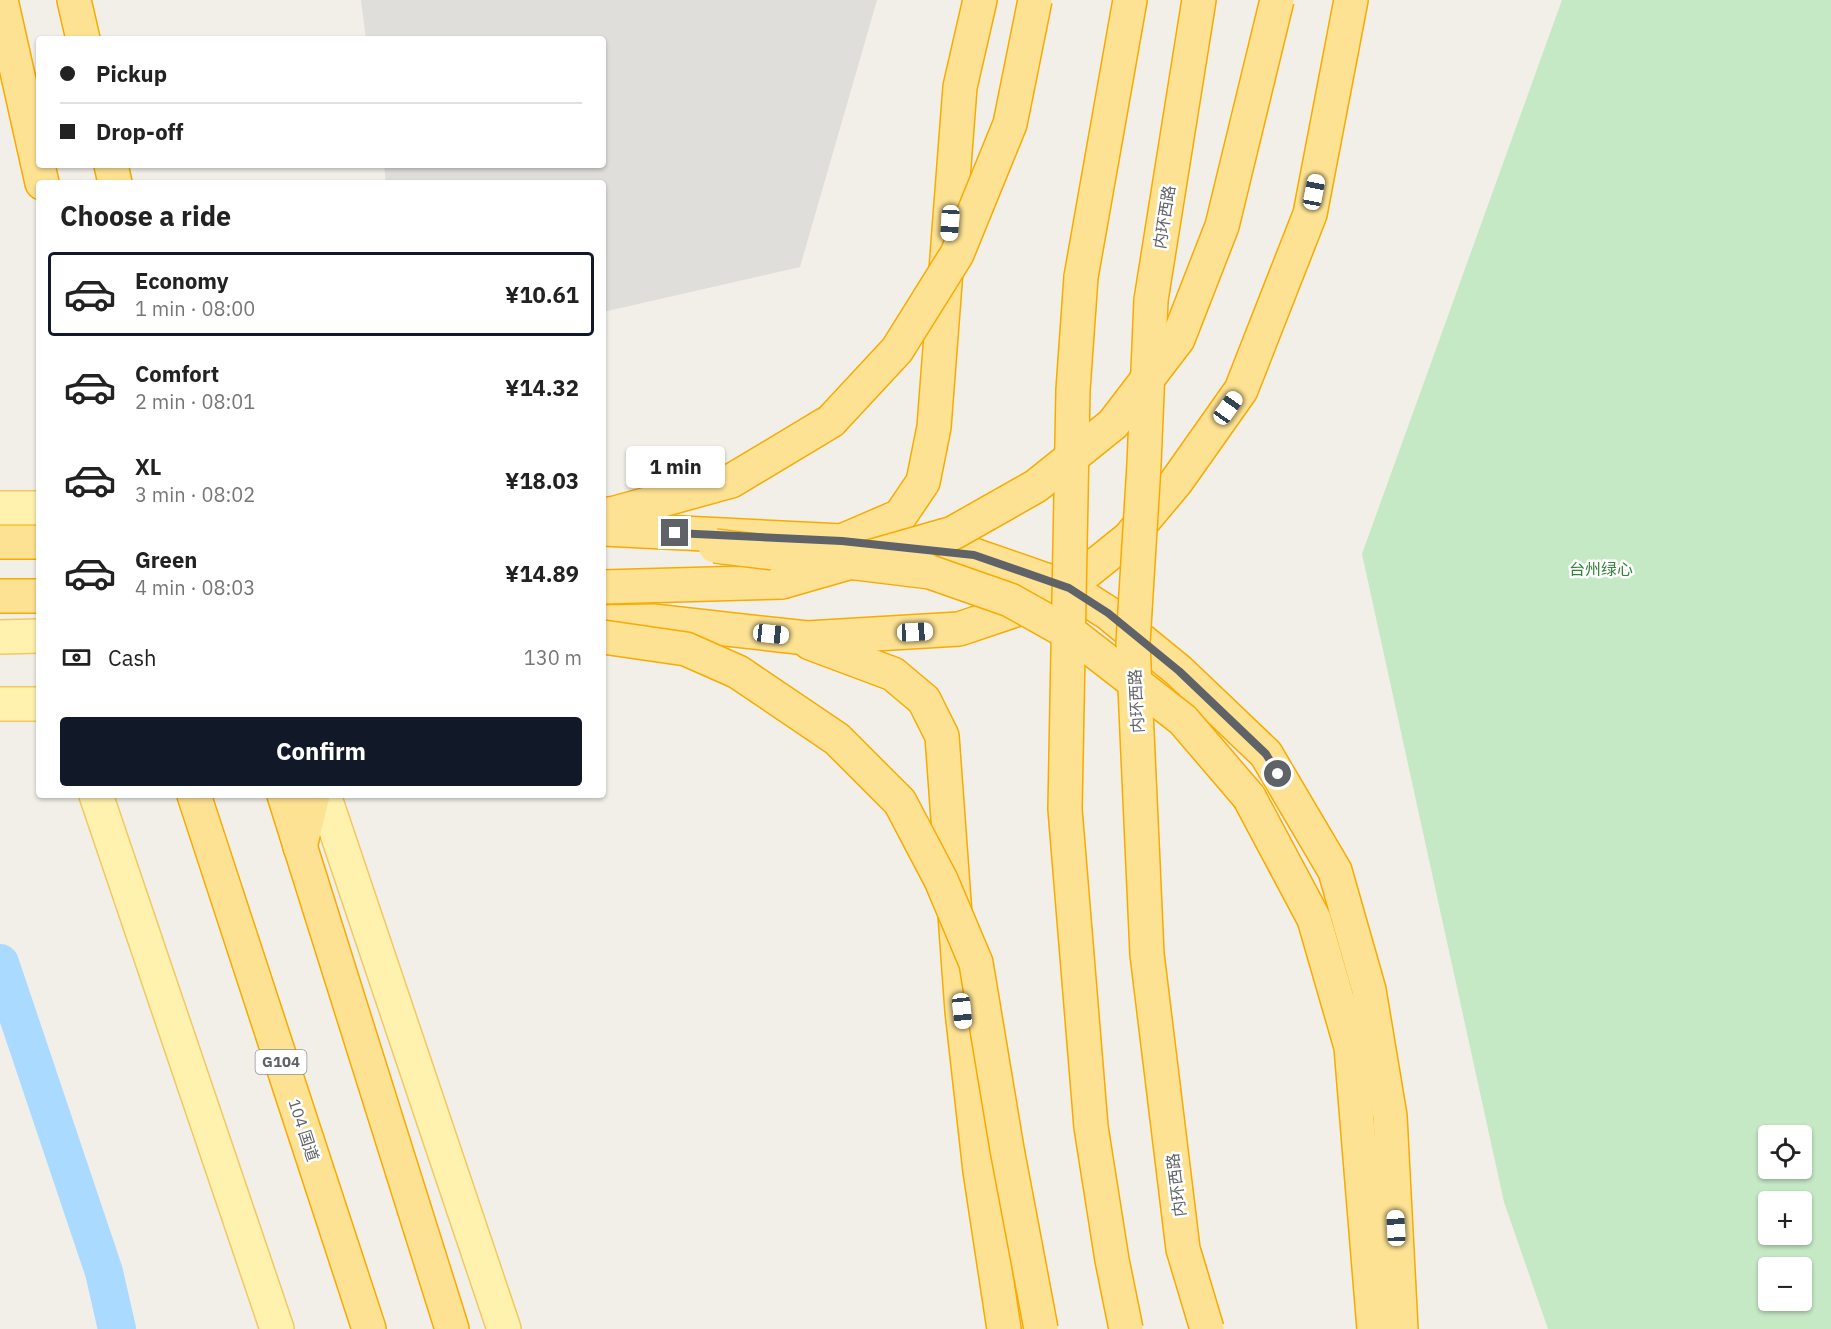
<!DOCTYPE html>
<html lang="en">
<head>
<meta charset="utf-8">
<style>
  body { margin:0; font-family:"IBM Plex Sans","Noto Sans SC",sans-serif; background:#f6f6f6; color:#222; height:100vh; display:flex; flex-direction:column; font-size:22px; white-space:nowrap }
  * { box-sizing:border-box; margin:0 }
  p { font-size:20px; color:#767676 }
  .icon { flex:none; width:33px; height:33px; fill:none; stroke:currentColor; stroke-width:2; stroke-linecap:round; stroke-linejoin:round }
  .map { position:relative; flex:1; overflow:hidden }
  .panel { position:absolute; left:36px; top:180px; width:570px; height:618px; display:flex; flex-direction:column; background:#fff; border-radius:6px; box-shadow:0 2px 4px #0004 }
  .panel>* { flex:none }
  .banner { position:absolute; left:36px; top:36px; width:570px; height:132px; border-radius:6px; box-shadow:0 2px 4px #0004; display:grid; align-content:center; height:132px; padding:0 24px; background:#fff }
  .tools { position:absolute; left:1758px; top:1125px; display:grid; gap:12px }
  .tools a { display:grid; place-items:center; width:54px; height:54px; border-radius:6px; background:#fff; box-shadow:0 2px 4px #0004; font-size:30px }
  .end { position:absolute; width:27px; height:27px; margin:-14px; border:8px solid #5f6368; background:#fff; box-shadow:0 0 0 3px #fff }
  .from { border-radius:50% }
  .bubble { position:absolute; height:42px; border-radius:6px; background:#fff; box-shadow:0 2px 4px #0004; font-size:20px; font-weight:700; line-height:42px; text-align:center }
  .car { position:absolute; width:18px; height:36px; margin:-18px -9px; border-radius:8px; box-shadow:0 0 4px 2px #0007; background:linear-gradient(#fff 24%,#345 0 40%,#fff 0 76%,#345 0 86%,#fff 0) }
  .banner b { display:flex; align-items:center; gap:21px; height:57px; font-size:22px }
  .banner b+b { border-top:2px solid #e0e0e0 }
  .banner i { width:15px; height:15px; background:#222 }
  ul { padding:0; list-style:none }
  li { display:flex; align-items:center; gap:18px; height:84px; margin:0 12px 9px; padding:0 12px; border:3px solid transparent; border-radius:6px }
  li div { flex:1 }
  li b { display:block; font-size:22px }
  li em { font-style:normal; font-weight:700 }
  li.on { border-color:#111827 }
  li>.icon { width:54px; height:54px; stroke-width:1.5 }
  h2 { padding:0 24px; font-size:27px; line-height:72px }
  .pay { display:flex; align-items:center; gap:15px; height:66px; padding:0 24px; font-size:22px }
  .pay p { margin-inline-start:auto }
  .primary-button { display:flex; gap:12px; margin-top:auto; padding:12px 24px }
  .primary-button a { flex:1; height:69px; border-radius:6px; background:#111827; color:#fff; font-size:24px; font-weight:700; line-height:69px; text-align:center }
  .map>svg:first-child { display:block }
  .industrial { fill:#e0deda }
  .green { fill:#c5e8c5; fill-rule:evenodd }
  .lines { fill:none; stroke-linecap:round; stroke-linejoin:round }
  .canal { stroke:#aadaff; stroke-width:38 }
  .major-casing { stroke:#f2c960; stroke-width:36 }
  .highway-casing { stroke:#f9ab00; stroke-width:36 }
  .major { stroke:#fff2af; stroke-width:33 }
  .highway { stroke:#fde293; stroke-width:33 }
  .highway-bridge-casing { stroke:#f9ab00; stroke-width:36; stroke-linecap:butt }
  .highway-bridge { stroke:#fde293; stroke-width:33 }
  .route { stroke:#5f6368; stroke-width:8 }
  .labels { text-anchor:middle; stroke-width:5; stroke-linejoin:round; paint-order:stroke }
  .shield { fill:#fff; stroke:#8f9295; stroke-width:1.5 }
  .shield-label { font-size:15px; font-weight:bold; fill:#5f6368 }
  .street-label { font-size:16px; fill:#5f6368; stroke:#fff }
  .park-label { font-size:16px; fill:#348238; stroke:#fff }
</style>
</head>
<body>
<div class="map">
<svg width="1831" height="1329" viewBox="0 0 1831 1329">
  <rect width="100%" height="100%" fill="#f1efe8"/>
  <path class="industrial" d="M361,0H877L800,267L603,312V183H386L384,165H603V39H366Z"/>
  <path class="green" d="M1562,0H1831V1329H1548L1504,1202L1362,554ZM1768,1136H1802V1168H1768ZM1768,1202H1802V1234H1768ZM1768,1268H1802V1300H1768Z"/>
  <g class="lines">
    <path class="canal" d="M0,963L104,1272L117,1329"/>
    <g class="major-casing">
      <g id="major">
        <path d="M0,508H39"/>
        <path d="M0,637L39,636"/>
        <path d="M0,704H39"/>
        <path d="M96,795L277,1329"/>
        <path d="M324,795L504,1329"/>
      </g>
    </g>
    <g class="highway-casing">
      <g id="highway">
        <path d="M1,0L42,183"/>
        <path d="M74,0L83,39"/>
        <path d="M111,165L115,183"/>
        <path d="M1081,277L1130,0"/>
        <path d="M1151,300L1199,0"/>
        <path d="M603,515L615,513L731,481L831,421"/>
        <path d="M603,529L842,541L900,516L923,482L934,427L960,87L980,0"/>
        <path d="M842,541L974,555L1069,588L1108,613L1179,671L1266,754L1335,871L1369,990L1390,1116L1401,1329"/>
        <path d="M0,542H39"/>
        <path d="M603,587L782,582"/>
        <path d="M0,596H39"/>
        <path d="M603,622L653,621L807,638L959,629L1057,596L1129,538L1176,482L1241,390L1310,214L1351,0"/>
        <path d="M810,643L893,674L924,700L942,736L962,1011L980,1171L1004,1329"/>
        <path d="M194,795L369,1329"/>
        <path d="M284,795L452,1329"/>
        <path d="M1249,797L1314,919L1351,1047L1374,1329"/>
        <path d="M300,847L313,795"/>
      </g>
    </g>
    <use href="#major" class="major"/>
    <use href="#highway" class="highway"/>
    <g class="highway-bridge-casing">
      <g id="highway-bridge">
        <path d="M1081,277L1073,390L1065,809L1091,1127L1112,1260L1126,1329"/>
        <path d="M1151,300L1144,464L1133,643L1147,954L1183,1249L1207,1329"/>
        <path d="M831,421L897,350L957,254L1010,124L1035,0"/>
        <path d="M715,546L930,572L1010,600L1076,637L1183,720L1249,797"/>
        <path d="M782,582L953,533L1036,486L1113,424L1178,339L1222,226L1277,0"/>
        <path d="M603,637L686,649L738,672L837,739L900,802L941,880L976,963L1007,1149L1041,1329"/>
      </g>
    </g>
    <use href="#highway-bridge" class="highway-bridge"/>
  </g>
  <g class="lines">
    <path class="route" d="M675,533L842,541L974,555L1069,588L1108,613L1179,671L1266,754L1278,774"/>
  </g>
  <g class="labels">
    <rect class="shield" x="255.5" y="1050" width="51" height="24" rx="4.5"/>
    <g class="shield-label">
      <text x="281" y="1067">G104</text>
    </g>
    <g class="street-label">
      <text transform="translate(1164 217) rotate(-81)" y="6">内环西路</text>
      <text transform="translate(1136 701) rotate(-93)" y="6">内环西路</text>
      <text transform="translate(304 1130) rotate(72)" y="6">104 国道</text>
      <text transform="translate(1176 1185) rotate(-97)" y="6">内环西路</text>
    </g>
    <g class="park-label">
      <text x="1601" y="575">台州绿心</text>
    </g>
  </g>
</svg>
<div class="tools">
<a><svg class="icon" aria-label="locate" viewBox="0 0 24 24"><circle cx="12" cy="12" r="6"/><path d="M12 2v4M12 18v4M2 12h4M18 12h4"/></svg></a>
<a>+</a>
<a>−</a>
</div>
<i class="end from" style="left:1278px;top:774px"></i>
<i class="end" style="left:675px;top:533px"></i>
<div class="bubble" style="left:626px;top:446px;width:99px">1 min</div>
<i class="car" style="left:1314px;top:192px;rotate:11deg"></i>
<i class="car" style="left:950px;top:223px;rotate:184deg"></i>
<i class="car" style="left:1228px;top:408px;rotate:35deg"></i>
<i class="car" style="left:915px;top:632px;rotate:87deg"></i>
<i class="car" style="left:771px;top:634px;rotate:96deg"></i>
<i class="car" style="left:962px;top:1011px;rotate:174deg"></i>
<i class="car" style="left:1396px;top:1228px;rotate:357deg"></i>
<div class="banner">
<b><i class="from"></i>Pickup</b>
<b><i></i>Drop-off</b>
</div>
<section class="panel">
<h2>Choose a ride</h2>
<ul>
<li class="on"><svg class="icon" aria-label="car" viewBox="0 0 24 24"><path d="M5 17H2v-5l4-1 3-4h7l3 4 3 1v5h-3M9 17h6M6 11h13"/><circle cx="7" cy="17" r="2"/><circle cx="17" cy="17" r="2"/></svg><div><b>Economy</b><p>1 min · 08:00</p></div><em>¥10.61</em></li>
<li><svg class="icon" aria-label="car" viewBox="0 0 24 24"><path d="M5 17H2v-5l4-1 3-4h7l3 4 3 1v5h-3M9 17h6M6 11h13"/><circle cx="7" cy="17" r="2"/><circle cx="17" cy="17" r="2"/></svg><div><b>Comfort</b><p>2 min · 08:01</p></div><em>¥14.32</em></li>
<li><svg class="icon" aria-label="car" viewBox="0 0 24 24"><path d="M5 17H2v-5l4-1 3-4h7l3 4 3 1v5h-3M9 17h6M6 11h13"/><circle cx="7" cy="17" r="2"/><circle cx="17" cy="17" r="2"/></svg><div><b>XL</b><p>3 min · 08:02</p></div><em>¥18.03</em></li>
<li><svg class="icon" aria-label="car" viewBox="0 0 24 24"><path d="M5 17H2v-5l4-1 3-4h7l3 4 3 1v5h-3M9 17h6M6 11h13"/><circle cx="7" cy="17" r="2"/><circle cx="17" cy="17" r="2"/></svg><div><b>Green</b><p>4 min · 08:03</p></div><em>¥14.89</em></li>
</ul>
<div class="pay"><svg class="icon" aria-label="cash" viewBox="0 0 24 24"><path d="M3 7h18v10H3z"/><circle cx="12" cy="12" r="2"/></svg>Cash<p>130 m</p></div>
<div class="primary-button"><a>Confirm</a></div>
</section>
</div>
</body>
</html>
